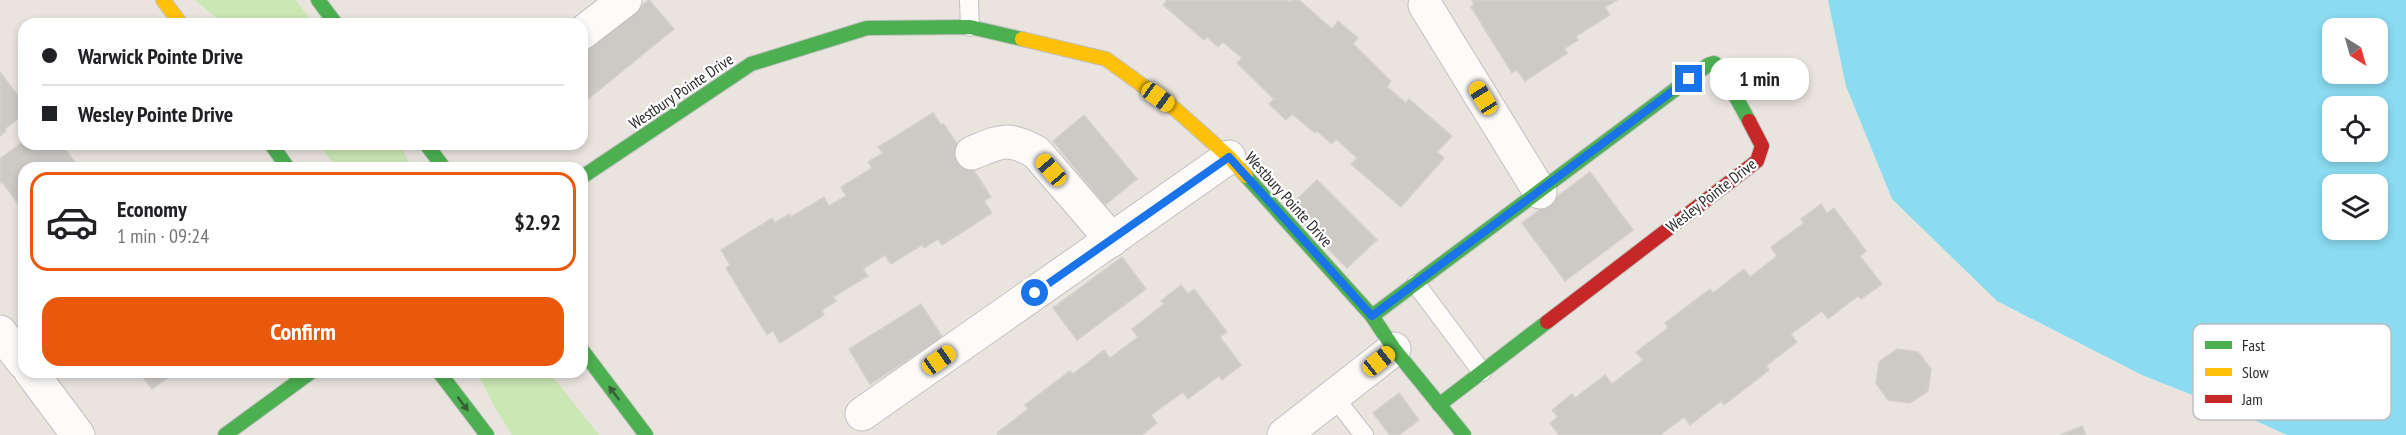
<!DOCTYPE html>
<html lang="en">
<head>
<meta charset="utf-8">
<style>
  body { margin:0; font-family:"PT Sans Narrow",sans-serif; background:#f6f6f6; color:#202124; height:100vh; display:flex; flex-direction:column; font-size:22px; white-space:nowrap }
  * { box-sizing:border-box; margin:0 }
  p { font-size:20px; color:#757577 }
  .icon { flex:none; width:33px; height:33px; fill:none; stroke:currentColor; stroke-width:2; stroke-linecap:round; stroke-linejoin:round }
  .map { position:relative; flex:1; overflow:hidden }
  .panel { position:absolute; left:18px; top:162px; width:570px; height:216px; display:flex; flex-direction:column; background:#fff; border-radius:18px; box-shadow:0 3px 9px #0003 }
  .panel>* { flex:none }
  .top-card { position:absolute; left:18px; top:18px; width:570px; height:132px; border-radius:18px; box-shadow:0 3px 9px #0003; display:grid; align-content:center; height:132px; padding:0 24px; background:#fff }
  .needle { width:39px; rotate:143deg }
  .tools { position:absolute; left:2322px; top:18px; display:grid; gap:12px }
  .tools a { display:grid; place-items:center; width:66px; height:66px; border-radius:12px; background:#fff; box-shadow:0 3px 9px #0003; font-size:30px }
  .end { position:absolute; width:27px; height:27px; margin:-14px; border:8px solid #1a73e8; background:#fff; box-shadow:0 0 0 3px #fff }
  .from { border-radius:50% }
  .bubble { position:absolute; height:42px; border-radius:18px; background:#fff; box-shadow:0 3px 9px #0003; font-size:20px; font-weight:800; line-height:42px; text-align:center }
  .car { position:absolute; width:18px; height:36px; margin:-18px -9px; border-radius:8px; box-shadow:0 0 4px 2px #0007; background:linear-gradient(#f5c518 24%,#345 0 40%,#f5c518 0 76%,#345 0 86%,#f5c518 0) }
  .top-card b { display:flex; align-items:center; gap:21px; height:57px; font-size:22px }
  .top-card b+b { border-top:2px solid #e0e0e0 }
  .top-card i { width:15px; height:15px; background:#202124 }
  ul { padding:10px 0 0; list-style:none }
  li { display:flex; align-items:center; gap:18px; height:99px; margin:0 12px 9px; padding:0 12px; border:3px solid transparent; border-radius:18px }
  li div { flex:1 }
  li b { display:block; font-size:22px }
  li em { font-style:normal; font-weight:800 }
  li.active { border-color:#ea580c }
  li>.icon { width:54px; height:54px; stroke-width:1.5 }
  .button { display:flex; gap:12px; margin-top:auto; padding:12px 24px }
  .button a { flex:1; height:69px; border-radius:18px; background:#ea580c; color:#fff; font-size:24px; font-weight:800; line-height:69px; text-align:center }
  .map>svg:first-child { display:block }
  .green { fill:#cbe7b4 }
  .water { fill:#8bdbf1; fill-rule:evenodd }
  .building { fill:#cdcac6; stroke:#d4d0cb; stroke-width:1.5 }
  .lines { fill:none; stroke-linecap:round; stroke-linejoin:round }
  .lane-casing { stroke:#c2c0c0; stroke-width:20 }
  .street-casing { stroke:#c2c0c0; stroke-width:35 }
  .fast-casing { stroke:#c2c0c0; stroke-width:16 }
  .slow-casing { stroke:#c2c0c0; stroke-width:16 }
  .jam-casing { stroke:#c2c0c0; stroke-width:16 }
  .lane { stroke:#fcfbfa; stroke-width:18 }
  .street { stroke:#fcfbfa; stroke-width:33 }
  .fast { stroke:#4caf50; stroke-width:14 }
  .slow { stroke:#ffc107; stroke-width:14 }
  .jam { stroke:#c62828; stroke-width:14 }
  .oneway { fill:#385f39 }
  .route { stroke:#1a73e8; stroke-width:8 }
  .labels { text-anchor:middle; stroke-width:4.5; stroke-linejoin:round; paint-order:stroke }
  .street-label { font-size:16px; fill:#2a2a2a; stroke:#fff }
  .key { fill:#fff; stroke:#bfbfbf; stroke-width:1.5 }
  .key-label { font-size:16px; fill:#2a2a2a }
</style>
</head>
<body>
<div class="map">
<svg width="2406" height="435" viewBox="0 0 2406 435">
  <rect width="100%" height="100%" fill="#e9e4de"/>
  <g class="green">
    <path d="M195,0H296L314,24H224Z"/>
    <path d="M318,144H400L411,168H338Z"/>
    <path d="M477,372H549L599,435H512L494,406Z"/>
  </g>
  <path class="water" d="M1828,0H2406V435H2287L2243,415L2142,375L1997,301L1892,199L1846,86ZM2332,28H2378V74H2332ZM2332,106H2378V152H2332ZM2332,184H2378V230H2332Z"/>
  <g class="building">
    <path d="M649,0L674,29L588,99L582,92V54Z"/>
    <path d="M1167,0H1287L1290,2L1292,0H1299L1332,29L1338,21L1358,38L1353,44L1391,81L1387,87L1406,103L1409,99L1452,136L1437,152L1444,158L1401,207L1351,164L1357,158L1336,139L1332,144L1317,131L1315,133L1292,114L1286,120L1269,104L1274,99L1237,63L1242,58L1223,42L1218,47L1207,37L1204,40L1163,5Z"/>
    <path d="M1472,0H1617L1605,7L1610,15L1576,36L1578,40L1564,49L1568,53L1525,81L1517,70L1512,73L1471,7L1474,4Z"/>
    <path d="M0,72L24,104V114L5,129L6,131L0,136Z"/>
    <path d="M933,113L941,125L944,124L991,197L984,201L992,213L942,245L938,239L924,248L922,245L891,264L885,255L863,269L868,276L833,297L836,301L822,310L824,315L780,343L773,331L767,335L726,268L730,265L721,250L772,218L775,223L789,214L791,217L824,197L829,206L846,196L841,187L872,168L868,162L883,153L878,147Z"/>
    <path d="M1084,115L1137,179L1105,205L1053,141Z"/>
    <path d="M24,141V144H68L64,148L79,167L24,168V208L22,209L2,182L0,184V159Z"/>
    <path d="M1590,172L1633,230L1565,281L1522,223Z"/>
    <path d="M1317,180L1377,240L1347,268L1288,208Z"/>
    <path d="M1821,204L1827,213L1834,208L1866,251L1860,256L1882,284L1861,299L1858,296L1828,319L1822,311L1791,334L1797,342L1766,366L1769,370L1724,405L1721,401L1690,425L1684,417L1660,435H1559L1550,423L1558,417L1552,410L1572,394L1575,398L1605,375L1612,384L1643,360L1636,352L1668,328L1665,323L1710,289L1713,293L1744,269L1750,277L1777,256L1771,247L1804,223L1801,219Z"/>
    <path d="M1122,257L1146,289L1077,340L1053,308Z"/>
    <path d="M1181,285L1188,294L1194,289L1227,332L1220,337L1241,365L1222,380L1219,376L1188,399L1183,392L1151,415L1157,423L1142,435H998L997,433L1028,409L1025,405L1070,371L1073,374L1104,350L1110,358L1138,337L1132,329L1164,304L1161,301Z"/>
    <path d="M921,304L943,338L870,384L849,349Z"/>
    <path d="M1897,349L1918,352L1931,369L1928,391L1910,403L1888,400L1876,383L1879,362Z"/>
    <path d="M139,372H175L152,389Z"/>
    <path d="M1399,393L1419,420L1399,435H1390L1373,413Z"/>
    <path d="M2082,426L2086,435H2060Z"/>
  </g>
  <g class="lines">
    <g class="lane-casing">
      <g id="lane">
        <path d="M969,0L970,27"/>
        <path d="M1416,284L1482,372"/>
        <path d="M1334,397L1364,435"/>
      </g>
    </g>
    <g class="street-casing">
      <g id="street">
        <path d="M1425,5L1540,192"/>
        <path d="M582,33L625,0"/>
        <path d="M972,153C1001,141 1007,136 1036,152L1112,240"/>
        <path d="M0,332L24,363"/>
        <path d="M31,372L78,435"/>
        <path d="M862,414L1229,157"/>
        <path d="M1284,435L1394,349"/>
      </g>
    </g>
    <g class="fast-casing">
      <g id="fast">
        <path d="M318,0L336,24"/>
        <path d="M271,144L288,168"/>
        <path d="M426,144L444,168"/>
        <path d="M1246,176L1372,316L1394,349L1464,435"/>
        <path d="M582,177L751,64L867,28L970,27L1022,39"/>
        <path d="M1372,316L1708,65L1714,63L1720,68L1749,121"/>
        <path d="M582,350L646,435"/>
        <path d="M439,372L487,435"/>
        <path d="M1439,405L1547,322"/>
        <path d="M225,435L311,372"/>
      </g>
    </g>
    <g class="slow-casing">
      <g id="slow">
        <path d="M163,0L181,24"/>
        <path d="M1022,39L1106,59L1175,109L1229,157L1246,176"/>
      </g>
    </g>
    <g class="jam-casing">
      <path id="jam" d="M1547,322L1757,161L1762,146L1749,121"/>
    </g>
    <use href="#lane" class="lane"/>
    <use href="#street" class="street"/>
    <use href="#fast" class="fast"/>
    <use href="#slow" class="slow"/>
    <use href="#jam" class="jam"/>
  </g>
  <defs><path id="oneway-solid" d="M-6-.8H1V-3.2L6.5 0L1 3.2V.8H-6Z" transform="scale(1.5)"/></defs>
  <g class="oneway">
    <use href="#oneway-solid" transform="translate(614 393) rotate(-127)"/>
    <use href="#oneway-solid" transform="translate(463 404) rotate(53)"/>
  </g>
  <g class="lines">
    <path class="route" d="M1035,293L1229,157L1372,316L1689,79"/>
  </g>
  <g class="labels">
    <g class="street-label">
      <text transform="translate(681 91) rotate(-34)" y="6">Westbury Pointe Drive</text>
      <text transform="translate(1711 195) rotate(-38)" y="6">Wesley Pointe Drive</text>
      <text transform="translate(1289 199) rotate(48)" y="6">Westbury Pointe Drive</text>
    </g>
  </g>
  <rect x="2193" y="324" width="198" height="96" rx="9" class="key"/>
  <rect x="2205" y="341" width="27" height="8" fill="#4caf50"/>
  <rect x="2205" y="368" width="27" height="8" fill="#ffc107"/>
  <rect x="2205" y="395" width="27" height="8" fill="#c62828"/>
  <g class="key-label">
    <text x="2242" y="351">Fast</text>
    <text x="2242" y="378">Slow</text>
    <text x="2242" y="405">Jam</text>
  </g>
</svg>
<div class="tools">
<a><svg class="needle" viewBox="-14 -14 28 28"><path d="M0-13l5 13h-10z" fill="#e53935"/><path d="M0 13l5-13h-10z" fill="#757577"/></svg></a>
<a><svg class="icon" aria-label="locate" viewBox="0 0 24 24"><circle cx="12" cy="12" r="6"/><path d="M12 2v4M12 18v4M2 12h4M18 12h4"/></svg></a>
<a><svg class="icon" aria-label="layers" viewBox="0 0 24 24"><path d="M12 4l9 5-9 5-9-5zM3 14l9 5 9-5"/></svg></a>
</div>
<i class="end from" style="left:1035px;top:293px"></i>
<i class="end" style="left:1689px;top:79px"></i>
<div class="bubble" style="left:1710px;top:58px;width:99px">1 min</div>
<i class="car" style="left:1158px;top:97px;rotate:126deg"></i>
<i class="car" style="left:1483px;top:98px;rotate:328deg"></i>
<i class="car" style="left:1051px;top:170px;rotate:319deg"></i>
<i class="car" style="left:939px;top:360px;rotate:55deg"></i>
<i class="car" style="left:1379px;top:361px;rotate:51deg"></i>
<div class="top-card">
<b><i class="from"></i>Warwick Pointe Drive</b>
<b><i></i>Wesley Pointe Drive</b>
</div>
<section class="panel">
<ul>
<li class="active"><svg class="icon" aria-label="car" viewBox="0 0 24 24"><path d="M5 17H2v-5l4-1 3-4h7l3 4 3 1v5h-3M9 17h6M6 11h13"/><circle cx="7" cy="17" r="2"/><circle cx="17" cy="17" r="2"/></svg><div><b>Economy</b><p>1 min · 09:24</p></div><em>$2.92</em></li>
</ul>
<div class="button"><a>Confirm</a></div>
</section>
</div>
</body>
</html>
